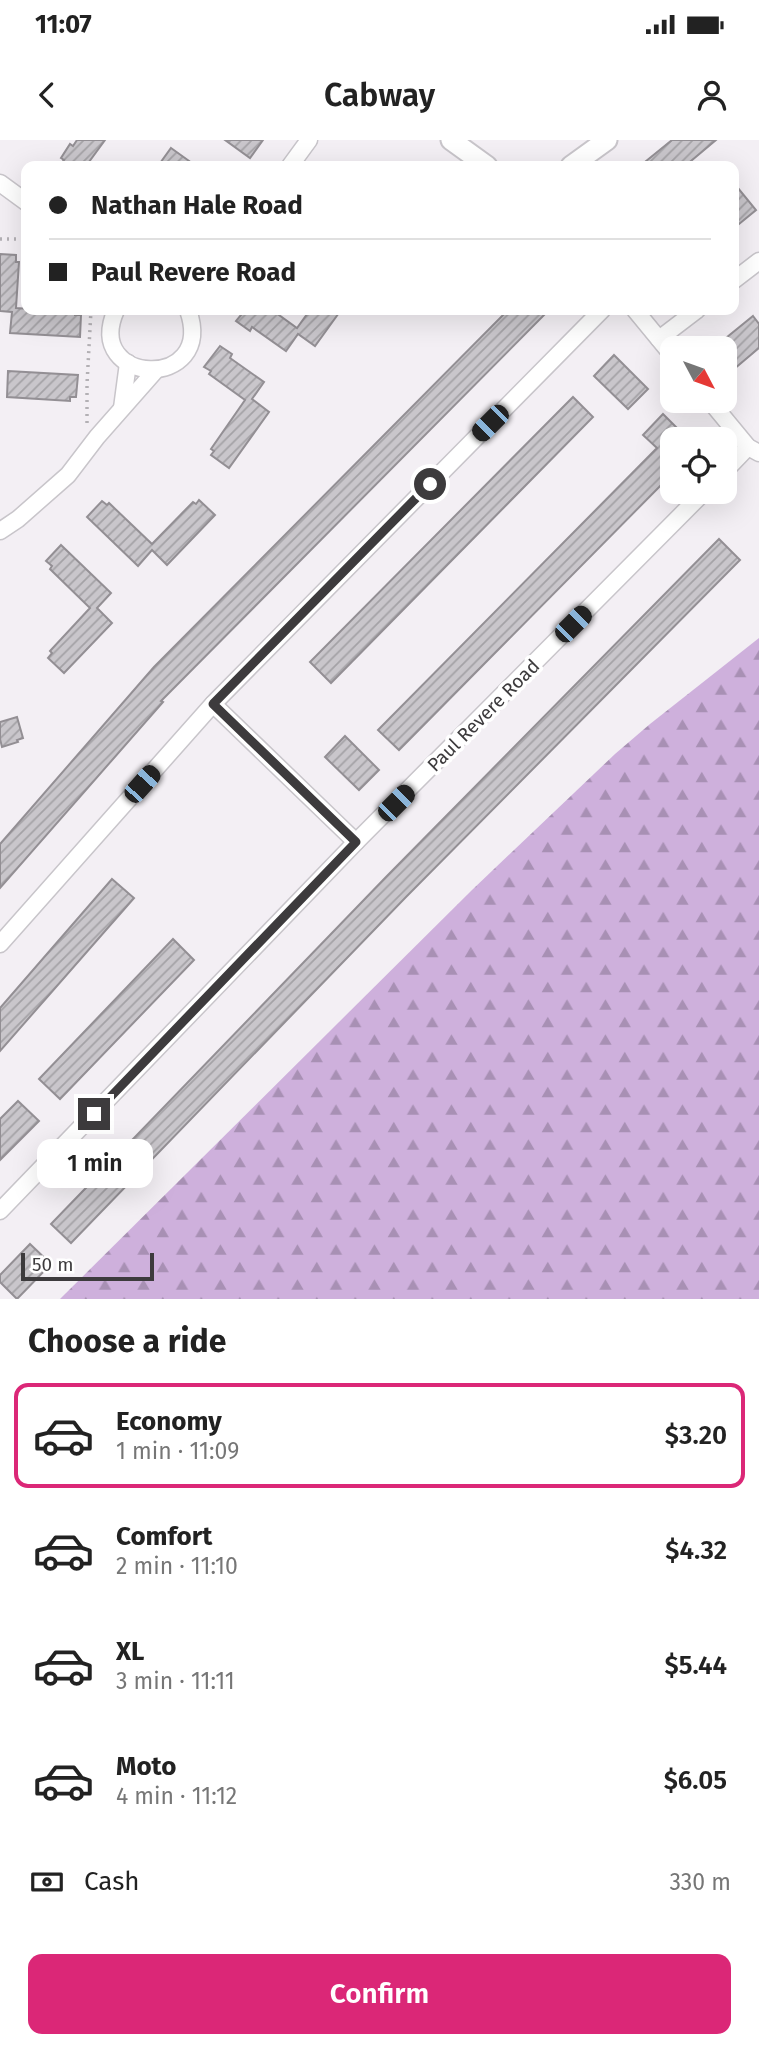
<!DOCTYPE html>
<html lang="en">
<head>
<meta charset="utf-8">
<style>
  body { margin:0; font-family:"Fira Sans",sans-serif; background:#f6f6f6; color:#222; height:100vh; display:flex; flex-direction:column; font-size:26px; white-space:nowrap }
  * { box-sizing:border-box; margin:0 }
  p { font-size:23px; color:#767676 }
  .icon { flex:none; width:38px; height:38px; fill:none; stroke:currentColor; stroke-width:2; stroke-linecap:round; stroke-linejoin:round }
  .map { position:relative; height:1159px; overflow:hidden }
  .drawer { display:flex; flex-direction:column; background:#fff; flex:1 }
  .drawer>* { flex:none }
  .top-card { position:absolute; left:21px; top:21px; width:718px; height:154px; border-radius:14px; box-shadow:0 7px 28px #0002; display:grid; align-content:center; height:154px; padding:0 28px; background:#fff }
  .needle { width:46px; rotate:131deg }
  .buttons { position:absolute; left:660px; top:196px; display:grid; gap:14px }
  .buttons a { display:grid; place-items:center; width:77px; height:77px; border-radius:14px; background:#fff; box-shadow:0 7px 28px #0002; font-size:35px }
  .scale { position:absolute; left:21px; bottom:18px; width:133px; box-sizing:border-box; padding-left:7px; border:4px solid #3d3b3d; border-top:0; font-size:19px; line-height:24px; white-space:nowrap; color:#3d3b3d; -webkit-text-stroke:5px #fff; paint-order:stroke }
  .end { position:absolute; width:32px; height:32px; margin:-16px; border:9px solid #3d3b3d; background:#fff; box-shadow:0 0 0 4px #fff }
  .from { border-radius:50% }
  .bubble { position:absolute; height:49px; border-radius:14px; background:#fff; box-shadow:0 7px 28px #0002; font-size:23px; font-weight:600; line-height:49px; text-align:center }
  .car { position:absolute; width:21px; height:42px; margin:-21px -10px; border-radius:9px; box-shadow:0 0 5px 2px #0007; background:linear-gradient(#222 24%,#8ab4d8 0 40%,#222 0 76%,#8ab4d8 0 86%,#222 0) }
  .top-card b { display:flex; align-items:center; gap:24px; height:66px; font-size:26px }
  .top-card b+b { border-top:2px solid #e0e0e0 }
  .top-card i { width:18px; height:18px; background:#222 }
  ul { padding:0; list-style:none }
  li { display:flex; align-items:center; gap:21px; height:105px; margin:0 14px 10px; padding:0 14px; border:4px solid transparent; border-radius:14px }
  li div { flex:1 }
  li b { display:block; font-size:26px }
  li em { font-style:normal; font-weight:600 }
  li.active { border-color:#db2777 }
  li>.icon { width:63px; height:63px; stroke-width:1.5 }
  h2 { padding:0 28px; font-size:32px; line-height:84px }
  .pay { display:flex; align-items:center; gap:18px; height:77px; padding:0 28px; font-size:26px }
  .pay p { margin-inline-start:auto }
  .primary-button { display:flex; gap:14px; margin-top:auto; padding:14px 28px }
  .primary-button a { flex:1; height:80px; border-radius:14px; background:#db2777; color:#fff; font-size:28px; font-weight:600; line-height:80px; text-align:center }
  .status { display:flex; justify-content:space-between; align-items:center; height:49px; padding:0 35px; background:#fff; direction:ltr }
  .status svg { height:19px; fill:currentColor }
  header { display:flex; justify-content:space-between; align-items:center; height:91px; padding:0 28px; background:#fff; font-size:32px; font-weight:600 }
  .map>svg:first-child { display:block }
  .forest { fill:url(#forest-firs) }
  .building { fill:url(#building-hatch); stroke:#938f94; stroke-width:2 }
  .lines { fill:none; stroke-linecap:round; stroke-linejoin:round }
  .minor-casing { stroke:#c8c5ca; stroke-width:19 }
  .tertiary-casing { stroke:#c8c5ca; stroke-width:23 }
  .path { stroke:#b3b0b4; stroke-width:3.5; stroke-dasharray:2 5; stroke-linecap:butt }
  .minor { stroke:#fff; stroke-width:16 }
  .tertiary { stroke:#fff; stroke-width:19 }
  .route { stroke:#3d3b3d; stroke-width:9 }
  .labels { text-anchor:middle; stroke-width:7; stroke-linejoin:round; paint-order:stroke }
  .street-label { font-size:19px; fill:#3d3b3d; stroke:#fff }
</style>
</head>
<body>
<div class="status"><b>11:07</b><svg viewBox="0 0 49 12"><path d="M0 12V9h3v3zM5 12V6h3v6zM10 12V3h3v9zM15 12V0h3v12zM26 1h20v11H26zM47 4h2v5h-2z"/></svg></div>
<header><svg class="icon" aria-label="back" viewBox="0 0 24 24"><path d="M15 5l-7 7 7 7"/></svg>Cabway<svg class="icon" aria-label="person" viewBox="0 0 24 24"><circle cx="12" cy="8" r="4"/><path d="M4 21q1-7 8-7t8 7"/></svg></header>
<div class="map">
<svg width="759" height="1159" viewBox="0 0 759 1159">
  <defs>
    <pattern id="forest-firs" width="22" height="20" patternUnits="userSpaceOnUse" patternTransform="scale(1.75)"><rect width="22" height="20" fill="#ceb0dc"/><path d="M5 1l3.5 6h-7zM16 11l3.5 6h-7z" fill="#a890b4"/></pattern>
    <pattern id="building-hatch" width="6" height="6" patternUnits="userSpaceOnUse" patternTransform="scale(1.75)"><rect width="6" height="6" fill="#c9c6cb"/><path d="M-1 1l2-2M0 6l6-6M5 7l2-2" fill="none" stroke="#a4a2a6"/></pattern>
  </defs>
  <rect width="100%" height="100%" fill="#f3eff4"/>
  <path class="forest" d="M759,498V1159H60L472,750L615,614L650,584Z"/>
  <g class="building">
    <path d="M77,0H105L86,26H59L64,20L61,18L70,4L73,6Z"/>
    <path d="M225,0H263L250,18Z"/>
    <path d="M672,0H716L685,26H640Z"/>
    <path d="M171,8L196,26H158Z"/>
    <path d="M733,42L756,70L733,89Z"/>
    <path d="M0,114L16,115V122H19L16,168L75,172V175H81L80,197L10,193L12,172L0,171Z"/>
    <path d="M245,170H272L297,188L310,170H341L315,206L298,194L286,211L252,187L250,191L236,181Z"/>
    <path d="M508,170H549L161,561L163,562L0,748V704L154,527Z"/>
    <path d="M753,176L759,184V208L734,229L724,216V208H718L716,206Z"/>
    <path d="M220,206L232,214L230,218L264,242L252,259L269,272L229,328L211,315L214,311L211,309L245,260L209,234L211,231L204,227Z"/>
    <path d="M614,215L648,249L628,269L594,236Z"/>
    <path d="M8,231L78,235L76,257H70V261L7,257Z"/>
    <path d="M573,257L593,277L331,543L310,522Z"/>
    <path d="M663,274L688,299H672V334L399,610L378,590L657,308L643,295Z"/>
    <path d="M199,360L215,375L167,425L152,410L138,426L87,377L102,361L107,365L109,363L152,404L193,362L196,364Z"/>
    <path d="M719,399L740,420L406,757L71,1103L51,1084L386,737Z"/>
    <path d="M61,405L111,453L97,468L112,483L64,533L48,518L52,513L50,511L90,468L50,429L52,426L46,421Z"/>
    <path d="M17,577L23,598L17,600L18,602L2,607L0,599V582Z"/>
    <path d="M345,596L379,630L359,650L325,617Z"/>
    <path d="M112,739L134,758L0,911V868Z"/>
    <path d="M173,799L194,820L60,959L39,939Z"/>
    <path d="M18,961L39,981L0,1020V979Z"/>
    <path d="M30,1104L51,1124L17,1159L0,1142V1135Z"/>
  </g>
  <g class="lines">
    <g class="minor-casing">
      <g id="minor">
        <path d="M290,26L309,0"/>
        <path d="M0,43L26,62"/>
        <path d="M733,141L759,121"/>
        <path d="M116,170C82,246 217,252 188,170"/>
        <path d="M635,170L672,215"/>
        <path d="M659,199L697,170"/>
        <path d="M710,261L748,307L759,313"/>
        <path d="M122,268L128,223"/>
        <path d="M724,332L748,307"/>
        <path d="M0,391L18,379L68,335L97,297L156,230"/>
        <path d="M213,564L356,702"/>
        <path d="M0,804L213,564L602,170"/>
        <path d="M0,1071L356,702L704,352"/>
      </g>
    </g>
    <g class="tertiary-casing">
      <g id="tertiary">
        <path d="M451,0L487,26"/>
        <path d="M571,26L607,0"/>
      </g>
    </g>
    <g class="path">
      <path d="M0,99H23"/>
      <path d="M87,283V244L91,170"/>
    </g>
    <use href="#minor" class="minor"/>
    <use href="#tertiary" class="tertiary"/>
  </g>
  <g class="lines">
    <path class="route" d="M94,974L356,702L213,564L430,344"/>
  </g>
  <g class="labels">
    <g class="street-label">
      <text transform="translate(483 575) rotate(-45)" y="7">Paul Revere Road</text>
    </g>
  </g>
</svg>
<div class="buttons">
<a><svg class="needle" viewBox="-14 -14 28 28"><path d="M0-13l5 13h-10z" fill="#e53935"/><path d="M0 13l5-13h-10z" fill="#767676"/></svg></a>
<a><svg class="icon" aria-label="locate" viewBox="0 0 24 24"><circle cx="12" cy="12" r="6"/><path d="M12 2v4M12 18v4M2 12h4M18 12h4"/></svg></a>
</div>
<div class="scale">50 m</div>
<i class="end from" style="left:430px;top:344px"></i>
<i class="end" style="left:94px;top:974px"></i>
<div class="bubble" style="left:37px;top:999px;width:116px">1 min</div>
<i class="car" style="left:490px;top:283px;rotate:225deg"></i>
<i class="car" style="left:573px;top:484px;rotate:45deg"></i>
<i class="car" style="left:142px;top:644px;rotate:42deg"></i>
<i class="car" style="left:396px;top:663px;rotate:45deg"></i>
<div class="top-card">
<b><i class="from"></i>Nathan Hale Road</b>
<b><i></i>Paul Revere Road</b>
</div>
</div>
<section class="drawer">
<h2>Choose a ride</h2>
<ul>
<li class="active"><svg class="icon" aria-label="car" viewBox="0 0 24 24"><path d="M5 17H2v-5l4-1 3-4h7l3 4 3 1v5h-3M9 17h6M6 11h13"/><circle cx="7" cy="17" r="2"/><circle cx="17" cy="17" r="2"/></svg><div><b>Economy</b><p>1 min · 11:09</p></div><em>$3.20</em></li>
<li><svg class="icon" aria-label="car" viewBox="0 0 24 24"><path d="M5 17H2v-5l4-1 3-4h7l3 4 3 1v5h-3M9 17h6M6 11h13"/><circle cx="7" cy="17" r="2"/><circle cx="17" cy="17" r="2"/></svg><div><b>Comfort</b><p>2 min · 11:10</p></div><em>$4.32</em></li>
<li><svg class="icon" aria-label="car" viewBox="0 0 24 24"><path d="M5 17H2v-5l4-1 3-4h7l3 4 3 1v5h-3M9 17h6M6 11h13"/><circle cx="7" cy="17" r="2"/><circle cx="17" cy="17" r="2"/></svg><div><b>XL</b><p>3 min · 11:11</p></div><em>$5.44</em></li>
<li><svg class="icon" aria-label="car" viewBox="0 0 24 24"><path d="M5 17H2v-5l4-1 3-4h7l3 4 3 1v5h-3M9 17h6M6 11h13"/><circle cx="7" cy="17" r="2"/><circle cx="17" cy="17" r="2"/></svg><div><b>Moto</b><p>4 min · 11:12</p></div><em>$6.05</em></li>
</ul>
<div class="pay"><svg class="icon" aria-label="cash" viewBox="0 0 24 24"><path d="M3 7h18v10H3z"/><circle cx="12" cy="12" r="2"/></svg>Cash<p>330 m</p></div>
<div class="primary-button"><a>Confirm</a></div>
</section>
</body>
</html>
